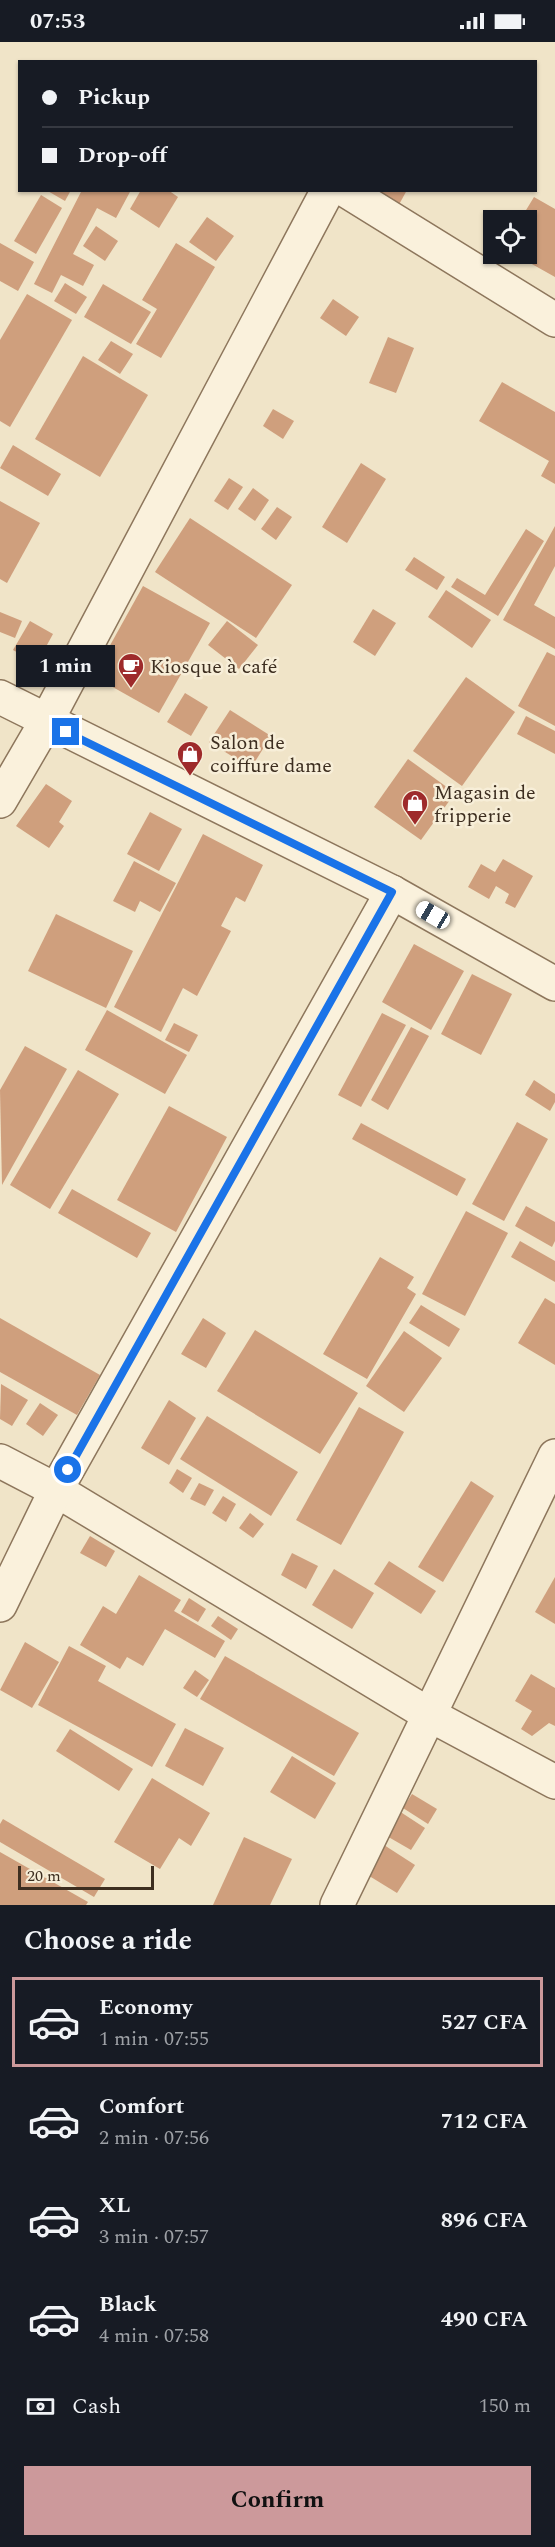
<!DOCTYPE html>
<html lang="en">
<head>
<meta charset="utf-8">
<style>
  body { margin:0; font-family:Spectral,serif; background:#242831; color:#f1f3f6; height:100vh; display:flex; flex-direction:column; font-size:22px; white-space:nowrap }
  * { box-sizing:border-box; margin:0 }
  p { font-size:20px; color:#9ea1a6 }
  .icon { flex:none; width:33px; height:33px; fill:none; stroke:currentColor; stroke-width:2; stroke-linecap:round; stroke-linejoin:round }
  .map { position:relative; height:1863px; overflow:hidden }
  .side { display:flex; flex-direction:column; background:#171b24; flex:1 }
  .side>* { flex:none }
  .hud { position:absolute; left:18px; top:18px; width:519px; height:132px; border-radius:0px; box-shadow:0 2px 4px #0004; display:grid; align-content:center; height:132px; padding:0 24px; background:#171b24 }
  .fabs { position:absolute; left:483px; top:168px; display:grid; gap:12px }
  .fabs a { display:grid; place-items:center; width:54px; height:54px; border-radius:0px; background:#171b24; box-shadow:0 2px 4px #0004; font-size:30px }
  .scale { position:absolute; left:18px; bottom:15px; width:136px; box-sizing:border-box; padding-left:6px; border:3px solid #3d2e20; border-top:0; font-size:16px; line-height:21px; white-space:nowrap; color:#3d2e20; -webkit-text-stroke:4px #f7eed8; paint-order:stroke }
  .end { position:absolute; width:27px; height:27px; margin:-14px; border:8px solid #1a73e8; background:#fff; box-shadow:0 0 0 3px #fff }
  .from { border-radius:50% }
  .bubble { position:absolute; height:42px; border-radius:0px; background:#171b24; box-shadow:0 2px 4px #0004; font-size:20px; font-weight:700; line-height:42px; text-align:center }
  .car { position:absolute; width:18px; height:36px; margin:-18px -9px; border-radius:8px; box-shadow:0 0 4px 2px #0007; background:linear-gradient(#fff 24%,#345 0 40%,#fff 0 76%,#345 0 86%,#fff 0) }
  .hud b { display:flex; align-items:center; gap:21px; height:57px; font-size:22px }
  .hud b+b { border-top:2px solid #363941 }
  .hud i { width:15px; height:15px; background:#f1f3f6 }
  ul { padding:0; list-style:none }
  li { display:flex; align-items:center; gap:18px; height:90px; margin:0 12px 9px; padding:0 12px; border:3px solid transparent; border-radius:0px }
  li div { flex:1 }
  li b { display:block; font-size:22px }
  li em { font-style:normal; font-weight:700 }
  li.selected { border-color:#cc999b }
  li>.icon { width:54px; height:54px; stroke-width:1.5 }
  h2 { padding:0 24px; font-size:27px; line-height:72px }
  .pay { display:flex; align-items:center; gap:15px; height:66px; padding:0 24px; font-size:22px }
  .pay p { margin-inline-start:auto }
  .primary-button { display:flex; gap:12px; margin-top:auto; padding:12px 24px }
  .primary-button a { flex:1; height:69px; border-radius:0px; background:#cc999b; color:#111; font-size:24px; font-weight:700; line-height:69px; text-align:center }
  .status { display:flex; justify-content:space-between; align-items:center; height:42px; padding:0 30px; background:#171b24; direction:ltr }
  .status svg { height:16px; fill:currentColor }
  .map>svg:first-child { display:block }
  .building { fill:#cf9f7d }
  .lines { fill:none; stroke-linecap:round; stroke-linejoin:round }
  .street-casing { stroke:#8d765c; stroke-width:36 }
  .street { stroke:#faf1dc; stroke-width:33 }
  .route { stroke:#1a73e8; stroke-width:8 }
  .labels { text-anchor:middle; stroke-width:5; stroke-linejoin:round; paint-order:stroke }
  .poi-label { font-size:20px; fill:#3d2e20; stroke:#f7eed8; text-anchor:start }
</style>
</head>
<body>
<div class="status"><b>07:53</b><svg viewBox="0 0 49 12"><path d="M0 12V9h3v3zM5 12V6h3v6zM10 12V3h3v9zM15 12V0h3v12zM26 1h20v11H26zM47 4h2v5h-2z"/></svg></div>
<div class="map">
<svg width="555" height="1863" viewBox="0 0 555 1863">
  <rect width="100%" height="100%" fill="#f0e4c8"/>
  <g class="building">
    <path d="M46,148H71L65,159Z"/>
    <path d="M82,148H131L116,176L97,166L73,212L94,223L83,244L61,233L52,251L34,242Z"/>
    <path d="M141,148H168L178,155L159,186L130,167Z"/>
    <path d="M364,148H407L396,168Z"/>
    <path d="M41,153L62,166L36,212L14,199Z"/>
    <path d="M534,155L555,167V235L514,212H526V178H520Z"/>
    <path d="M207,175L234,194L216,219L189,200Z"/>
    <path d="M96,184L118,199L105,219L83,204Z"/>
    <path d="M0,201L34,220L18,249L0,239Z"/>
    <path d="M176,201L215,225L161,316L136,302L157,267L142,258Z"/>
    <path d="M65,241L87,255L76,272L54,259Z"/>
    <path d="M103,242L151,270L131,302L84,275Z"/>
    <path d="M27,252L72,278L10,385L0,379V298Z"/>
    <path d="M333,257L359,275L346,294L320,276Z"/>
    <path d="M388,295L414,306L396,351L369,341Z"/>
    <path d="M111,299L133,312L120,332L98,318Z"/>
    <path d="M83,314L148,353L100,435L35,397Z"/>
    <path d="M502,340L555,370V442L541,434L549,419L479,379Z"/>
    <path d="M273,367L294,379L283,397L263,384Z"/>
    <path d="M13,403L61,432L48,454L0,426Z"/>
    <path d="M361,421L386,437L347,501L322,485Z"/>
    <path d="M229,436L243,445L228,468L214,459Z"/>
    <path d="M253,446L269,458L255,479L238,467Z"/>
    <path d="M0,459L40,481L7,541L0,537Z"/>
    <path d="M277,465L292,475L276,498L261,487Z"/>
    <path d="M190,476L292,543L256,596L155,530Z"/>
    <path d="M555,484V524L534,563L555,575V607L503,578Z"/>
    <path d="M526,487L544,499L498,574L451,545L457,536L485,553Z"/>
    <path d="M414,515L445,535L437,548L405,528Z"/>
    <path d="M143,544L210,581L159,671L93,634Z"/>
    <path d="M446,548L491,578L472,606L428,575Z"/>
    <path d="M373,567L396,581L375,614L353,600Z"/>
    <path d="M0,570L22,579L15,596L0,590Z"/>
    <path d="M30,579L53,592L37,621L13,608Z"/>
    <path d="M227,579L258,603L239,627L208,603Z"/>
    <path d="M547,610L555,614V684L518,664Z"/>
    <path d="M466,635L515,670L462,744L413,709Z"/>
    <path d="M185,651L208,665L191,694L167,680Z"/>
    <path d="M230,668L271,694L251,726L209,700Z"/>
    <path d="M526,674L555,689V712L517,692Z"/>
    <path d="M408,717L455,751L421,798L374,765Z"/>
    <path d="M46,742L72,759L59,780L64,784L49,806L16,784Z"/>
    <path d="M150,770L182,787L159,829L127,812Z"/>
    <path d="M203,792L263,823L245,860L236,855L221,884L231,889L197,954L183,946L161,990L114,965Z"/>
    <path d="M503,817L533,834L515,866L505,861L509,852L496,844L489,857L468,845L481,822L495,830Z"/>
    <path d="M134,819L176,841L160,870L140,859L135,870L113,859Z"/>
    <path d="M56,872L133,909L106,966L28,929Z"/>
    <path d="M414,902L464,929L431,988L382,960Z"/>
    <path d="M472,932L512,952L481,1013L441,992Z"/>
    <path d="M107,968L187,1013L165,1052L85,1008Z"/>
    <path d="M382,971L406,983L361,1065L338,1053Z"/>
    <path d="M174,981L198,993L189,1010L165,998Z"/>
    <path d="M411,985L429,994L388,1068L371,1058Z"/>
    <path d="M25,1004L67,1027L2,1143L0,1048Z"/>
    <path d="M78,1028L119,1052L50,1167L10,1143Z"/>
    <path d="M534,1038L555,1052V1060L550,1069L525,1053Z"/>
    <path d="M169,1064L227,1095L176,1190L117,1158Z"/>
    <path d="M517,1080L548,1097L504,1179L472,1162Z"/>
    <path d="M361,1081L466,1137L457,1154L352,1097Z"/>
    <path d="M72,1147L151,1191L137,1216L58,1171Z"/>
    <path d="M526,1164L555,1180V1199L552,1205L515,1184Z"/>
    <path d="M466,1169L508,1191L465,1274L422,1252Z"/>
    <path d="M520,1199L555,1219V1240L511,1215Z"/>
    <path d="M380,1215L414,1235L407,1246L416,1252L367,1337L323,1312Z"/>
    <path d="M545,1256L555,1262V1323L518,1301Z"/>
    <path d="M421,1263L460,1287L449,1305L409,1281Z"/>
    <path d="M0,1276L100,1333L77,1373L0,1330Z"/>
    <path d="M203,1276L226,1291L206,1326L181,1312Z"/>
    <path d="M255,1288L358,1351L320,1412L217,1349Z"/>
    <path d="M404,1289L442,1316L404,1370L366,1344Z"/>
    <path d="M1,1342L28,1358L12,1384L0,1377Z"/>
    <path d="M169,1358L196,1376L169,1423L141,1406Z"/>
    <path d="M40,1361L58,1373L43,1394L26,1382Z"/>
    <path d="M359,1365L404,1390L341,1503L296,1478Z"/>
    <path d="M207,1374L298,1430L271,1474L180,1417Z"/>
    <path d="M177,1427L192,1436L183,1451L169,1441Z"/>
    <path d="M471,1439L494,1454L443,1540L418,1525Z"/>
    <path d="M199,1441L214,1448L205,1464L190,1457Z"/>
    <path d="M223,1454L236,1462L226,1480L212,1471Z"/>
    <path d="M250,1471L264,1482L253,1496L239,1486Z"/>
    <path d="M90,1494L115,1509L106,1525L80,1511Z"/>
    <path d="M292,1511L318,1524L306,1547L281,1533Z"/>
    <path d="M389,1519L436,1549L421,1572L374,1542Z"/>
    <path d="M334,1527L374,1551L352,1587L312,1563Z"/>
    <path d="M139,1533L181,1558L174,1569L225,1599L215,1616L165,1587L143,1624L127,1615L120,1627L80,1603L103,1564L116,1572Z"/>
    <path d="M555,1535V1582L535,1570Z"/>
    <path d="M189,1556L206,1567L198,1580L181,1570Z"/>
    <path d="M218,1574L238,1587L231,1598L211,1584Z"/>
    <path d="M25,1600L59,1620L32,1666L0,1648Z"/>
    <path d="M69,1604L106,1624L98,1639L176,1682L152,1725L38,1663Z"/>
    <path d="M225,1614L359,1691L334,1734L200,1657Z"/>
    <path d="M195,1628L209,1638L197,1655L183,1646Z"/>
    <path d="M531,1632L555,1646V1684L549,1681L532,1694L521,1687L532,1669L515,1659Z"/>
    <path d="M185,1686L224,1706L203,1744L165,1724Z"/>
    <path d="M70,1687L133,1727L119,1749L56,1709Z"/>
    <path d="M292,1714L336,1741L315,1777L270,1750Z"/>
    <path d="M152,1736L210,1771L191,1804L179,1796L160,1827L114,1800Z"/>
    <path d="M412,1752L437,1767L428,1782L403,1766Z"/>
    <path d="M399,1769L425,1786L411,1808L385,1793Z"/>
    <path d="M3,1777L105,1837L94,1855L0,1800V1782Z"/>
    <path d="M244,1795L292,1817L270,1863H213Z"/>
    <path d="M384,1803L415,1823L397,1851L366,1832Z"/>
    <path d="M0,1810L88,1860L86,1863H0Z"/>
  </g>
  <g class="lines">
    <g class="street-casing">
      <g id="street">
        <path d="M345,148L555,278"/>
        <path d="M0,655L392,850L555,942"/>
        <path d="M0,759L46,680L328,148"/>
        <path d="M0,1419L56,1448L428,1672L555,1740"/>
        <path d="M0,1563L56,1448L392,850"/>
        <path d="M337,1863L555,1414"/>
      </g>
    </g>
    <use href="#street" class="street"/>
  </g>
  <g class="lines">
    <path class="route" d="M66,690L392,850L68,1428"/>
  </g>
  <defs>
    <g id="cafe-pin" transform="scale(1.35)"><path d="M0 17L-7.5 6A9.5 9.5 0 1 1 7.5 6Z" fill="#9e2a2b" stroke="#f7eed8"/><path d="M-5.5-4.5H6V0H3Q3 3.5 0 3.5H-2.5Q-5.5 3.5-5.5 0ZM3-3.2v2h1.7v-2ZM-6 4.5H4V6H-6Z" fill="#fff"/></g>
    <g id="shop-pin" transform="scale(1.35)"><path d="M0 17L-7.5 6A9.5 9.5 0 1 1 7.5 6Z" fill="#9e2a2b" stroke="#f7eed8"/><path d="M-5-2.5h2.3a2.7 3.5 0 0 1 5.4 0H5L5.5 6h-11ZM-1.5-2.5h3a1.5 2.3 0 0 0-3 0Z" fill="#fff"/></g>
  </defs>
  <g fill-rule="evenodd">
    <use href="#cafe-pin" x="131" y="624"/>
    <use href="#shop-pin" x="190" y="712"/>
    <use href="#shop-pin" x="415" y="761"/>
  </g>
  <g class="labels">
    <g class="poi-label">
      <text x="150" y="631">Kiosque à café</text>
      <text x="210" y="707">Salon de<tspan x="210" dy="23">coiffure dame</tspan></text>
      <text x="434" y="757">Magasin de<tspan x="434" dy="23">fripperie</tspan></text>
    </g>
  </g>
</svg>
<div class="fabs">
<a><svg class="icon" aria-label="locate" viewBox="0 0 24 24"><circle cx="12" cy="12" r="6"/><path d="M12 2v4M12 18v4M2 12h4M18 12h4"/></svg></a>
</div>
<div class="scale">20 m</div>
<i class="end from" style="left:68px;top:1428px"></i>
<i class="end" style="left:66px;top:690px"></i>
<div class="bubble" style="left:16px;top:603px;width:99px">1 min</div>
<i class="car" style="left:433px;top:873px;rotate:300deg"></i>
<div class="hud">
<b><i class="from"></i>Pickup</b>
<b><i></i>Drop-off</b>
</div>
</div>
<section class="side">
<h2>Choose a ride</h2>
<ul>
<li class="selected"><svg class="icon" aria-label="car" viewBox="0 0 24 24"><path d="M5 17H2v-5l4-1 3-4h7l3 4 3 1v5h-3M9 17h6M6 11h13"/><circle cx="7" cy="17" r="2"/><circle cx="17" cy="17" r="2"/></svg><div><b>Economy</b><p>1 min · 07:55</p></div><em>527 CFA</em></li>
<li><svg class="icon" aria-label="car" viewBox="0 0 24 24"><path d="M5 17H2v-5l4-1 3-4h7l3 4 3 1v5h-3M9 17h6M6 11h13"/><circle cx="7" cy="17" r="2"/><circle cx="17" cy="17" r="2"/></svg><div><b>Comfort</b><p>2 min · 07:56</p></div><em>712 CFA</em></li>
<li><svg class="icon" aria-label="car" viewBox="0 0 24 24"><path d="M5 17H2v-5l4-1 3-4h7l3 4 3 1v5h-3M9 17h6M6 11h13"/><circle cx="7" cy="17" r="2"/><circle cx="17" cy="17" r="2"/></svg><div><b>XL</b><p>3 min · 07:57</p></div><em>896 CFA</em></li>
<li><svg class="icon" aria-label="car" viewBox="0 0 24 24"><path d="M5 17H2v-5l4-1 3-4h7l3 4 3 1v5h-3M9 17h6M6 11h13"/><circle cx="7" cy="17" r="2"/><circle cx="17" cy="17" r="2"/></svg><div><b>Black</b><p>4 min · 07:58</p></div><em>490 CFA</em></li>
</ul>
<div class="pay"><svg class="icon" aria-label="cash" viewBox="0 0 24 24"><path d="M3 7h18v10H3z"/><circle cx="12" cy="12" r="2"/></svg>Cash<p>150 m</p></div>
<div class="primary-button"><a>Confirm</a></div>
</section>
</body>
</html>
